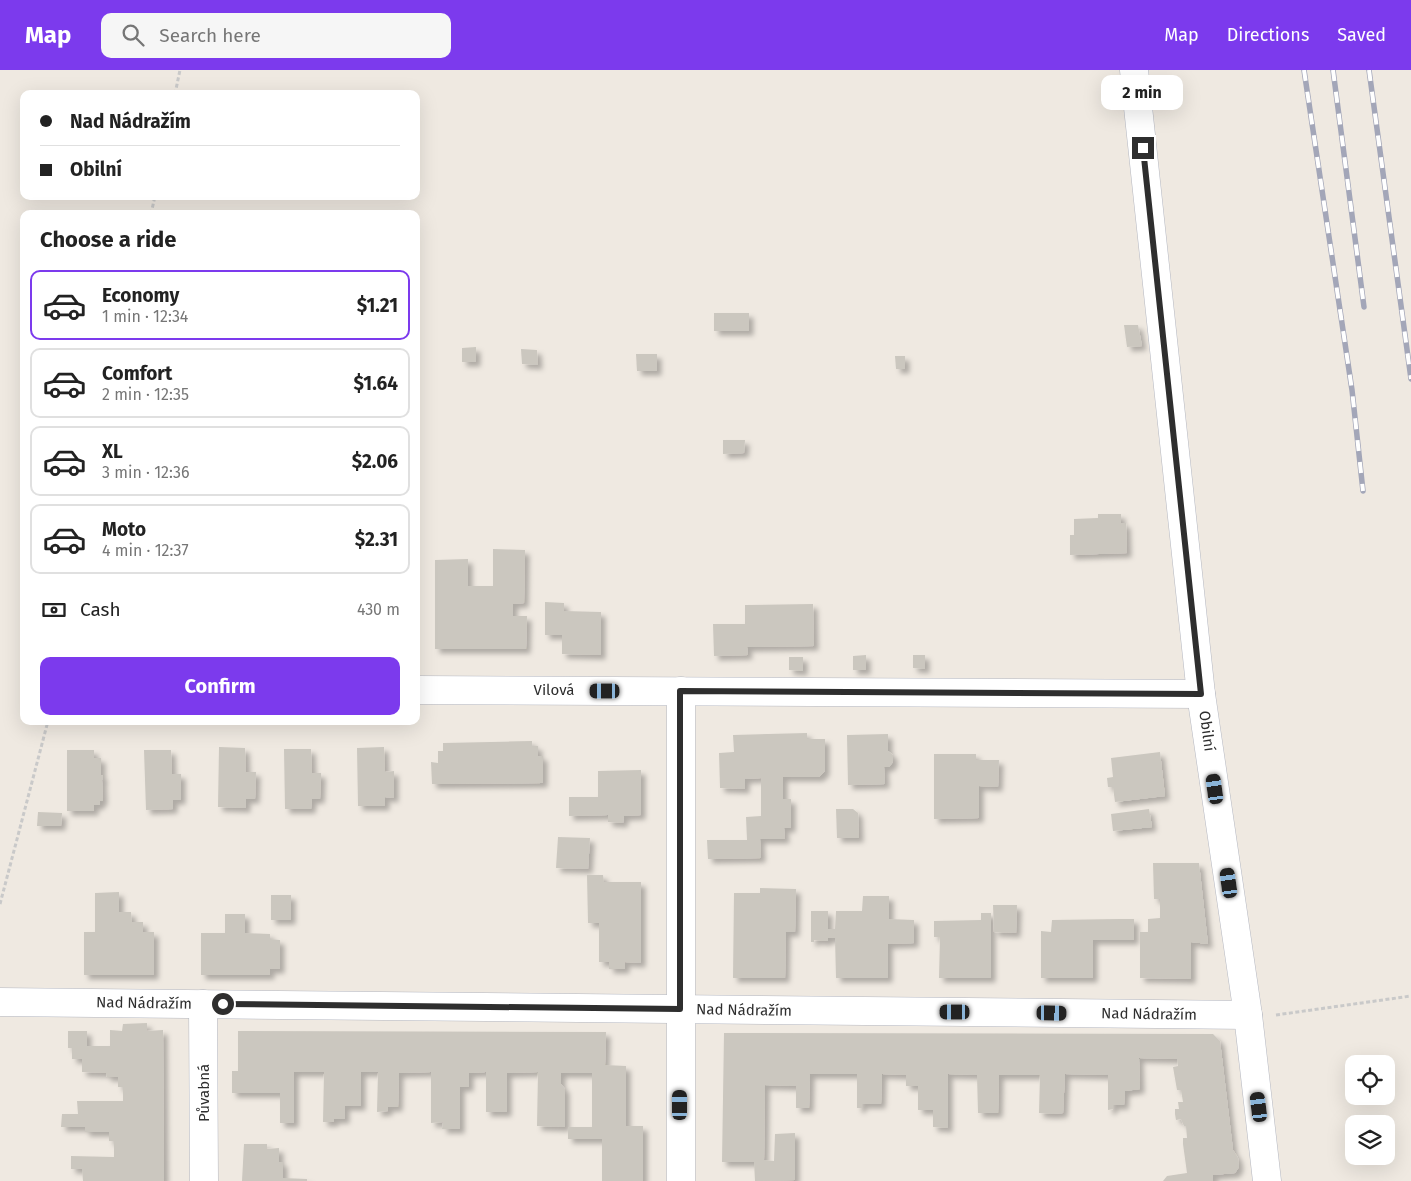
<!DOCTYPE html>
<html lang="en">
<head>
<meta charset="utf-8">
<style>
  body { margin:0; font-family:"Fira Sans",sans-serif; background:#f6f6f6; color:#222; height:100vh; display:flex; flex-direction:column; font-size:19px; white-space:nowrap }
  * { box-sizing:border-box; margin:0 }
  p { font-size:16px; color:#767676 }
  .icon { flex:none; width:28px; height:28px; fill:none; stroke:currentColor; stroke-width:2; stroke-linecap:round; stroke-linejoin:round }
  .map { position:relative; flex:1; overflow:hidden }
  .side { position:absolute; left:20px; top:140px; width:400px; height:515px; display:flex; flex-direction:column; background:#fff; border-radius:10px; box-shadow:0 5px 20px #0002 }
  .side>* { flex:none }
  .banner { position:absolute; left:20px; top:20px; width:400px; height:110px; border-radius:10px; box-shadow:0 5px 20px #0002; display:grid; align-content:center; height:110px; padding:0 20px; background:#fff }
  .fabs { position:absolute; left:1345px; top:985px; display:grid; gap:10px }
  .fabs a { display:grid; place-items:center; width:50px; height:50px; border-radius:10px; background:#fff; box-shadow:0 5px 20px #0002; font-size:25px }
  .end { position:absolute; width:22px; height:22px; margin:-11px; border:6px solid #2e2e2e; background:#fff; box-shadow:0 0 0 2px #fff }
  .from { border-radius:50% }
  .bubble { position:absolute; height:35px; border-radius:10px; background:#fff; box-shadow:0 5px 20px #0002; font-size:16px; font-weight:700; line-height:35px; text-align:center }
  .car { position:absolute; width:15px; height:30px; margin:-15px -8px; border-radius:6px; box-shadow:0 0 4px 1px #0007; background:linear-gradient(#222 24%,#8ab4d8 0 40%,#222 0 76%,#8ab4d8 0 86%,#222 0) }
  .banner b { display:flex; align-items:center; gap:18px; height:48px; font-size:19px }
  .banner b+b { border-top:1px solid #e0e0e0 }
  .banner i { width:12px; height:12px; background:#222 }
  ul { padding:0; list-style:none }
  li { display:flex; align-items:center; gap:15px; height:70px; margin:0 10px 8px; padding:0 10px; border:2px solid #e0e0e0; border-radius:10px }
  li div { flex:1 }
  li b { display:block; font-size:19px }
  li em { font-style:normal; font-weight:700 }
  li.active { border-color:#7c3aed }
  li>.icon { width:45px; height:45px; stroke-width:1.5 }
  h2 { padding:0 20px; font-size:22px; line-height:60px }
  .pay { display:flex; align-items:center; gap:12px; height:55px; padding:0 20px; font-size:19px }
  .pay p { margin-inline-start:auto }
  .cta { display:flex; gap:10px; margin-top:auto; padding:10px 20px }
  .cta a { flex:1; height:58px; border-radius:10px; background:#7c3aed; color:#fff; font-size:20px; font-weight:700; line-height:58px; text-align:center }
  header { display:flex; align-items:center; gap:30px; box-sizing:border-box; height:70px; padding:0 25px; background:#7c3aed; color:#fff }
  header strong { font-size:24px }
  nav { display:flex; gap:28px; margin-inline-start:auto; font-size:18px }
  .search { width:350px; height:45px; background:#f6f6f6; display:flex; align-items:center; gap:12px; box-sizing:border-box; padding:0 18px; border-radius:10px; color:#767676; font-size:19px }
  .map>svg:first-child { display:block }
  .building { fill:#cbc7bf; filter:url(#shadow) }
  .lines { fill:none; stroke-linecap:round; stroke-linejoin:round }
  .minor-casing { stroke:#b4b7c1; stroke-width:29 }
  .path { stroke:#c9c9c9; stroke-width:3; stroke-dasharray:4 2.5; stroke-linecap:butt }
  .minor { stroke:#fff; stroke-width:28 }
  .rail-casing { stroke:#a3a6b8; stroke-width:5.5 }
  .rail { stroke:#fff; stroke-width:4; stroke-dasharray:11; stroke-linecap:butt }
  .route { stroke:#2e2e2e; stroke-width:6 }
  .labels { text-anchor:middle; stroke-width:4; stroke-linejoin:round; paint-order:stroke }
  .street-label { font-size:15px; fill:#2e2e2e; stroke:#fff }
</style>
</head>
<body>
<header>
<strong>Map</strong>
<div class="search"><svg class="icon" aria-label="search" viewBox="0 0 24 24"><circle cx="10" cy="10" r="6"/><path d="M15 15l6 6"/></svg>Search here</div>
<nav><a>Map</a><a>Directions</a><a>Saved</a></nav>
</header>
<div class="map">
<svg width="1411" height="1111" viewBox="0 0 1411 1111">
  <defs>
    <filter id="shadow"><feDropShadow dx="4.5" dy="4.5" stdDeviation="2.5" flood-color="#0004"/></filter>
  </defs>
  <rect width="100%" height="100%" fill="#efe9e1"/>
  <g class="building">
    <rect x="714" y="243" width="35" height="18"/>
    <path d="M1124,255H1138L1142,276L1127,277Z"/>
    <path d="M476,277V292H462V278Z"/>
    <path d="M521,279L537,280L538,295L522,294Z"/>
    <path d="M636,284H657V301H637Z"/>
    <path d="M895,286H905V299H896Z"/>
    <path d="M723,370H745L744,383L723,384Z"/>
    <path d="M1098,444H1121V453H1126L1127,483L1070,485V465H1074V449L1098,448Z"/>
    <path d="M493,479L525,480L524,533L513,534V546H527L526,579H435V490L468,489V516H493Z"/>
    <path d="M545,532L564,533V541L601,542V585L562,584V565H545Z"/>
    <path d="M813,534L814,576L747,577L748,585L714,586L713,554H745V535Z"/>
    <path d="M866,585V600H853V586Z"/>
    <path d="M913,585H925V599L913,598Z"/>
    <path d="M789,587H803V601L789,600Z"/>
    <path d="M807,663V669H825V701L819,707H783V729H791V758H784L785,769H760L761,788L708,789L707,770H747L746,747L761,746V708L745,709V719L720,718L719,683L734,682L733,665Z"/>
    <path d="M888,664V681L893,685V692L889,697H884L885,714L848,715L847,665Z"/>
    <path d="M532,671V676H538V686H543V713L432,714L431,692L438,693V681H443V673Z"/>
    <path d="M219,677L245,678L246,702H256L255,729H246V738L218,737Z"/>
    <path d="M384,677L385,702L394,701V728L385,727V736H358L357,678Z"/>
    <path d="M284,679H311L312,703H321V707L320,729H312L311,739H285Z"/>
    <path d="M67,680H94V688H101V705L103,706V710H102L103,731H100V735H94V741H67Z"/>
    <path d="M144,680H171L172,704H181V730H173V739L146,740Z"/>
    <path d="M1160,682L1165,726L1115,732L1113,717H1108L1107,708L1113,707L1111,688Z"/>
    <path d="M934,684H976V690H999L998,717L979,716V748L934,749Z"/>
    <path d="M641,700V745L624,746L623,753L608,752V745L569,746V727H598V701Z"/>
    <path d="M836,739H853L858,743L859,768H837Z"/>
    <path d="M1149,739L1152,757L1113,761L1111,744Z"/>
    <path d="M38,742L62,743L61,756H37Z"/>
    <path d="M558,767L590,768L588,799L556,798Z"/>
    <path d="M1153,793H1199L1208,874L1191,872V909L1140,908V862H1148V849L1160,848V829H1154Z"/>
    <path d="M587,805H603L604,812H641V893L625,892V899H609V892H599V853H588Z"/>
    <path d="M760,818L796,819L795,862H786L785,908H733L734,823H760Z"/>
    <path d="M119,822V842H131L132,852H143V862H154V905H84V862H95V823Z"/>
    <rect x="271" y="825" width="20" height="25"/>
    <path d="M863,826H889V849L914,850V873L888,874V908H836L835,868H828V871L814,870V872H811V841H828V859H835L836,841H862Z"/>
    <path d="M993,835H1017L1016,863L994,862Z"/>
    <path d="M981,843H991V908H939L940,867H934V851L981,850Z"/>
    <path d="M225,844H245V863L270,864V869L280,870V899H270V905H201V863H225Z"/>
    <path d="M1119,849H1134V870H1093V908H1041V861L1051,862L1052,850Z"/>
    <path d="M147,953V961L163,960L164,1111H83L82,1099H71V1086L114,1087V1071H109V1062H85V1057H61L62,1044H78L77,1031H123V1017H118V1007H107L106,1003L82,1002V989H72V978H68V961H87V976H110V960L122,961L123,954Z"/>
    <path d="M238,961L606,962L605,995L626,996V1056H643V1111H602V1069H568V1057H592V1003H561V1014L565,1019V1057L537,1056L538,1002L507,1003V1042H486V1002L469,1003V1017H460V1059H442L443,1052L431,1053V1002L399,1003L398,1037H388V1041L377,1042L378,1002H361V1036H345V1049H334V1052H323L324,1002H294V1053H280V1023H232V1001H238Z"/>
    <path d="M724,963L1213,964L1220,971L1233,1080L1238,1088L1239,1097L1235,1103L1213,1105V1111H1163L1167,1106L1187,1103L1183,1074V1068H1187L1186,1056H1184L1181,1049L1176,1050L1175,1044V1039H1179L1178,1032H1183L1181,1020H1177L1173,997L1178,996L1177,989L1139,988L1140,1019L1125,1021L1124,1035H1113V1039L1108,1040V1005L1065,1004L1063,1043L1052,1044L1039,1043L1040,1005H999L998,1043H978L977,1005L948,1004V1058L933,1057V1040H918V1016H906V1005L882,1004L881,1034H862V1038H857V1004H810L809,1038H796V1016L765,1015L764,1090L774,1091L775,1064L795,1063V1110L755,1111L754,1092H722Z"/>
    <path d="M244,1074H267V1079L279,1078V1092H283V1108L307,1109V1111H242Z"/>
  </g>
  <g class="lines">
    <g class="minor-casing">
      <g id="minor">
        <path d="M1134,0L1201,624L1248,945L1267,1111"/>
        <path d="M416,620L1201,624"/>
        <path d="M0,932L1248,945"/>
        <path d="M203,934L204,1111"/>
        <path d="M681,1111V621"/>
      </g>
    </g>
    <g class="path">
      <path d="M175,24L180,0"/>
      <path d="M151,144L155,126"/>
      <path d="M0,834L48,651"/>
      <path d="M1276,945L1411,926"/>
    </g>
    <use href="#minor" class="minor"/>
    <g class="rail-casing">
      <g id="rail">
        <path d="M1304,0L1352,320L1363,421"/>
        <path d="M1333,0L1364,237"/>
        <path d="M1369,0L1411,309"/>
      </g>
    </g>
    <use href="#rail" class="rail"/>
  </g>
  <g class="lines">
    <path class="route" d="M223,934L680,939V621L1201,624L1143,78"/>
  </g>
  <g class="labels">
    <g class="street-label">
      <text x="554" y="625">Vilová</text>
      <text transform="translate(1207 661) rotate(82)" y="5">Obilní</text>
      <text transform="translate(144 933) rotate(1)" y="5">Nad Nádražím</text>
      <text transform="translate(744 940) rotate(1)" y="5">Nad Nádražím</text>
      <text transform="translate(1149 944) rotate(1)" y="5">Nad Nádražím</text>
      <text transform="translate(204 1023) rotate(-90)" y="5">Půvabná</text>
    </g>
  </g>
</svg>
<div class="fabs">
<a><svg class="icon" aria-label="locate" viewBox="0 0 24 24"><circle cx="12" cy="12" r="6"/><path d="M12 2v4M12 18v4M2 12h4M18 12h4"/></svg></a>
<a><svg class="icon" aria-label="layers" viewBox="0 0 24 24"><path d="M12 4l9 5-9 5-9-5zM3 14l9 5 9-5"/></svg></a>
</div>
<i class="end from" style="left:223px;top:934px"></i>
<i class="end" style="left:1143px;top:78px"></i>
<div class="bubble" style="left:1101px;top:5px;width:82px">2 min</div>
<i class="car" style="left:605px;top:621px;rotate:270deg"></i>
<i class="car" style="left:1215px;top:719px;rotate:352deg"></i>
<i class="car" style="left:1229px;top:813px;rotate:352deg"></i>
<i class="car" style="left:955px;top:942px;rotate:270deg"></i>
<i class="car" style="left:1052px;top:943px;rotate:91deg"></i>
<i class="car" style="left:680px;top:1035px;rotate:0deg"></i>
<i class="car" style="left:1259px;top:1037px;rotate:353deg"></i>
<div class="banner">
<b><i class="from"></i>Nad Nádražím</b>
<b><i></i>Obilní</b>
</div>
<section class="side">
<h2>Choose a ride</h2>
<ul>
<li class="active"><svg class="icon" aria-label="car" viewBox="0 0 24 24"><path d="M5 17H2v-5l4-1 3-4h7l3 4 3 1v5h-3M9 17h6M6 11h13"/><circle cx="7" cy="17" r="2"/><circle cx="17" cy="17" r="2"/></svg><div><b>Economy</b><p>1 min · 12:34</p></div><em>$1.21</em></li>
<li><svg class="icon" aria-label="car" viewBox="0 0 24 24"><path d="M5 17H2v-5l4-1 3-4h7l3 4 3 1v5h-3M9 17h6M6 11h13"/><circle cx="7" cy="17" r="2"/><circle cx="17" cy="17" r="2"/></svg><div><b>Comfort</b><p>2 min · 12:35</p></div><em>$1.64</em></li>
<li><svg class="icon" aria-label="car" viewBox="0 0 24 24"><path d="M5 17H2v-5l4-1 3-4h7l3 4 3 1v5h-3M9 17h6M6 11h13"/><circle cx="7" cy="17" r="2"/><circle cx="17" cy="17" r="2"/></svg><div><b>XL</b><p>3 min · 12:36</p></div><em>$2.06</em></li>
<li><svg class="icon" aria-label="car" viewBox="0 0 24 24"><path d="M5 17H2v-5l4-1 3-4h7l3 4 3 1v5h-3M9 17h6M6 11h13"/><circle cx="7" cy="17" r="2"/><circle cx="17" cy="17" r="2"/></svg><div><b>Moto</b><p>4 min · 12:37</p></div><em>$2.31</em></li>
</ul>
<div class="pay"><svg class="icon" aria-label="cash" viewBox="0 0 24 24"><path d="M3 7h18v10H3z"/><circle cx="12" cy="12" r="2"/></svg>Cash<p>430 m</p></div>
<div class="cta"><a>Confirm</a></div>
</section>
</div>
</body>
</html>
